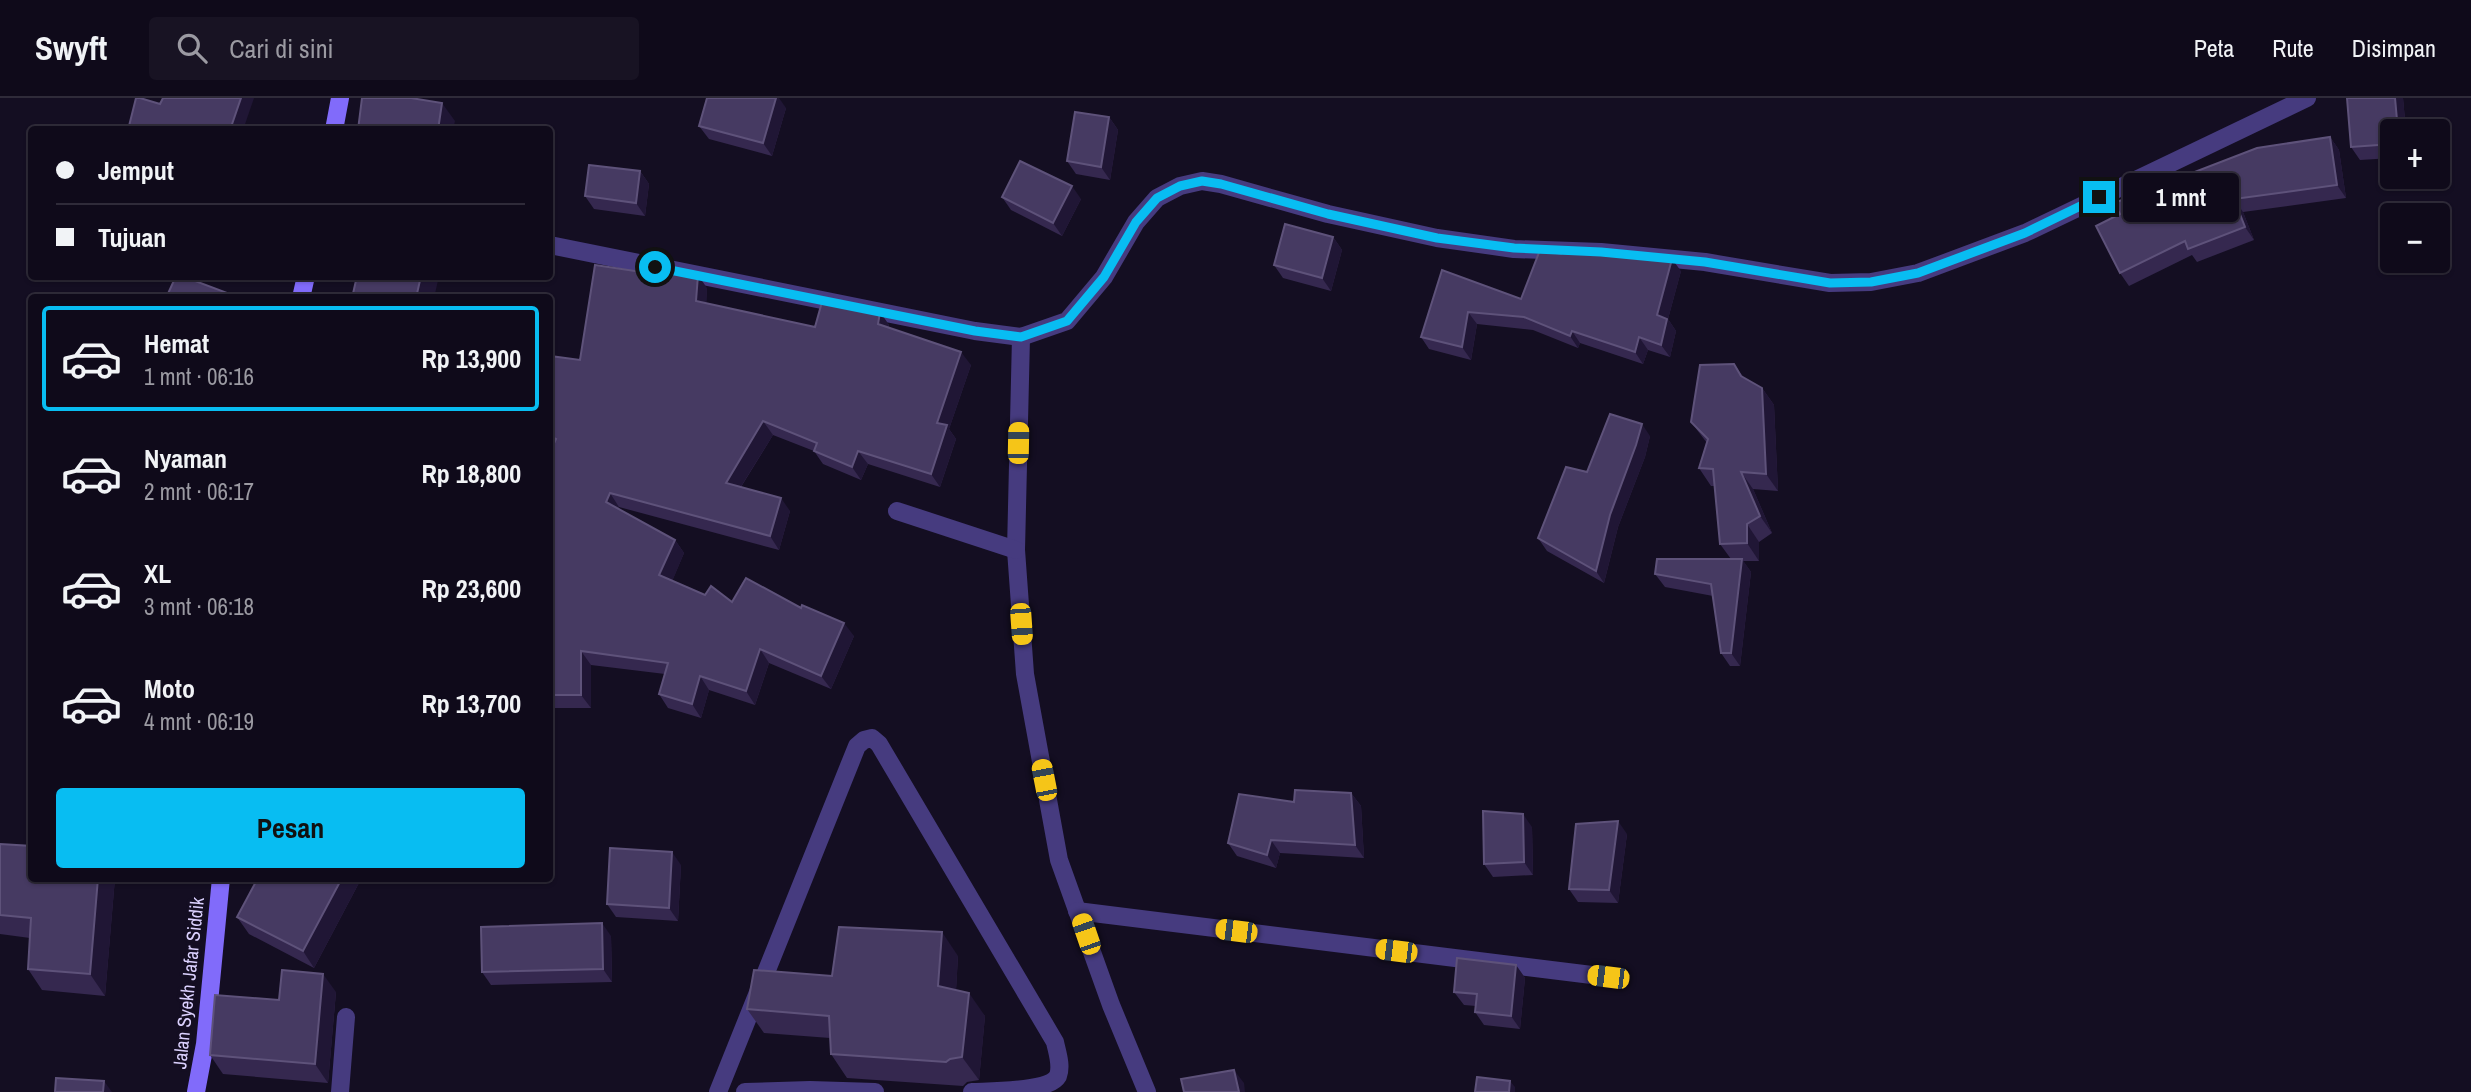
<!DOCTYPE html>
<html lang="id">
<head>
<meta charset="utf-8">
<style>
  body { margin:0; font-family:"Archivo Narrow",sans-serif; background:#181323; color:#f1f3f6; height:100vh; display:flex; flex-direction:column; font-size:26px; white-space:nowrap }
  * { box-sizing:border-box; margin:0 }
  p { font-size:23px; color:#9b9aa2 }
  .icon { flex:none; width:38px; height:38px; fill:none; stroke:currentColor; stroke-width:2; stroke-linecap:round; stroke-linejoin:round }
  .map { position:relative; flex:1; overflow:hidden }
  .panel { position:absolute; left:28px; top:196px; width:525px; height:588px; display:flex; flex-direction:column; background:#0f0a1a; border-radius:7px; box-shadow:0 2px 5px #0004,0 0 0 2px #2f2b39 }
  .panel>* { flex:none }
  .guide { position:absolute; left:28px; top:28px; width:525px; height:154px; border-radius:7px; box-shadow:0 2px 5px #0004,0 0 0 2px #2f2b39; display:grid; align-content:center; height:154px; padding:0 28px; background:#0f0a1a }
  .fabs { position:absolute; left:2380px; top:21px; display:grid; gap:14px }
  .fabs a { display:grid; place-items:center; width:70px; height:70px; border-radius:7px; background:#0f0a1a; box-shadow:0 2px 5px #0004,0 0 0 2px #2f2b39; font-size:35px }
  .end { position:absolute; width:32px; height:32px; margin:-16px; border:9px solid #08bdf2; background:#111; box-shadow:0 0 0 4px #111 }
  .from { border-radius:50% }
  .bubble { position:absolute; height:49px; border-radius:7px; background:#0f0a1a; box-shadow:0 2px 5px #0004,0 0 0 2px #2f2b39; font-size:23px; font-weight:700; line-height:49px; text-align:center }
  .car { position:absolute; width:21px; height:42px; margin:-21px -10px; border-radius:9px; box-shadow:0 0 5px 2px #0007; background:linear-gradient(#f5c518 24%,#345 0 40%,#f5c518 0 76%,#345 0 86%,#f5c518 0) }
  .guide b { display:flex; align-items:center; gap:24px; height:66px; font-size:26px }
  .guide b+b { border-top:2px solid #2f2b39 }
  .guide i { width:18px; height:18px; background:#f1f3f6 }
  ul { padding:12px 0 0; list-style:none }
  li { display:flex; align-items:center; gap:21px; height:105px; margin:0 14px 10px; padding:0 14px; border:4px solid transparent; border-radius:7px }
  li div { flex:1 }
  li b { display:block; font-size:26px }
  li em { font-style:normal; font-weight:700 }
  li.on { border-color:#08bdf2 }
  li>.icon { width:63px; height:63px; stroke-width:1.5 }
  .button { display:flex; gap:14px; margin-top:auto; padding:14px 28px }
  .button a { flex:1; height:80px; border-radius:7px; background:#08bdf2; color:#111; font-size:28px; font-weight:700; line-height:80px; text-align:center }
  header { display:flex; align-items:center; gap:42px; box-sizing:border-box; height:98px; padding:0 35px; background:#0f0a1a; border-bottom:2px solid #2f2b39 }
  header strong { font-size:33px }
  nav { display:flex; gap:38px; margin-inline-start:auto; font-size:24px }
  .search { width:490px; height:63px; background:#181323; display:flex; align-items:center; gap:18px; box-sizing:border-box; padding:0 24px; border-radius:7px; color:#9b9aa2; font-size:26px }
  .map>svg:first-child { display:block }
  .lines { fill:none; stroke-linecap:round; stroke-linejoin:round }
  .minor { stroke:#463b7f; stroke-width:18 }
  .secondary { stroke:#816bfa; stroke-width:18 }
  .wall { fill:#35284f }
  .shaded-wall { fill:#201635 }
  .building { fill:#463a62; stroke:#5e527a; stroke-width:2 }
  .route { stroke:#08bdf2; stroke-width:9 }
  .labels { text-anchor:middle; stroke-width:6; stroke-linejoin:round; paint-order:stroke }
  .street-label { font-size:19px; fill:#dbd1fe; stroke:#140e22 }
</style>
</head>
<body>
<header>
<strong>Swyft</strong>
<div class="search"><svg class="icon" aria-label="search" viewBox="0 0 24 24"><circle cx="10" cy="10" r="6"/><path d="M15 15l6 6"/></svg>Cari di sini</div>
<nav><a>Peta</a><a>Rute</a><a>Disimpan</a></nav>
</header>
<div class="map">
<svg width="2471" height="994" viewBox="0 0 2471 994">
  <rect width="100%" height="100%" fill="#140e22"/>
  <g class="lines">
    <g class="minor">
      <path d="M550,147L975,233L1021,239L1067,223L1104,179L1136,124L1157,100L1180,88L1202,83L1221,86L1328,116L1437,140L1514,151L1601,154L1705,164L1830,185L1871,184L1918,175L2025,135L2307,0"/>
      <path d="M1021,239L1016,452L1025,576L1059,762L1111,907L1147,994"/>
      <path d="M897,413L1016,452"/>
      <path d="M1077,813L1608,879"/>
      <path d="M340,994L346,919"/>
      <path d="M718,994L857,648L864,642L872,640L879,646L1055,944C1057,954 1062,967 1058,978C1049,994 991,993 972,994"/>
      <path d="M745,994L810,992L875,994"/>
    </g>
    <g class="secondary">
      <path d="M334,32L340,0"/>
      <path d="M301,200L306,178"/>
      <path d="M196,994L205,946L221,780"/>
    </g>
  </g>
  <g class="wall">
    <path d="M2347,0H2403L2406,33H2392V60L2360,62L2351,49Z"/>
    <path d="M786,10L772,58L709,41L699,28Z"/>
    <path d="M1109,19L1118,32L1110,82L1076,76L1067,63Z"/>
    <path d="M2330,39L2339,52L2346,100L2243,114L2254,142L2197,164L2192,157L2129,188L2120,175Z"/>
    <path d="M640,73L649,86L645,118L594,111L585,98Z"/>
    <path d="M1002,99L1081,101L1062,138L1011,112Z"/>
    <path d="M1333,139L1342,152L1331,193L1283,180L1274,167Z"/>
    <path d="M1442,172L1521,201L1681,173L1668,221L1676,233L1670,259L1648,252L1643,266L1580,245L1578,250L1533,232L1477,226L1471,262L1429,251L1421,239Z"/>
    <path d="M707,190L706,205L815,229L880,214L889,227V229L971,267L949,331L956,341L940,389L868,366L861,382L823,366L814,353L773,337L741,389L790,413L779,452L619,409L618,411L675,442L684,455L672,483L705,497L854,538L831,591L769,565L755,607L709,592L701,620L668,610L659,596L665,576L591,567V610H550V354L552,349L550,348V258L580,262Z"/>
    <path d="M1734,266L1744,280L1762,290L1774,307L1778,393L1753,391L1772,435L1759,444V463H1743L1751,474L1740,568H1730L1721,555L1713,498L1665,489L1655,476L1731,461L1720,446L1715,388H1711L1699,370L1707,345L1691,324Z"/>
    <path d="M1650,338L1645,359L1618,429L1604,485L1547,453L1538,440L1587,374Z"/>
    <path d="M1351,695L1361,708L1364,760L1280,755L1276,770L1237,758L1228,745L1294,704Z"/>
    <path d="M1532,729L1533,777L1493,779L1484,766Z"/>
    <path d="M1627,736L1618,805L1578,804L1569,791Z"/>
    <path d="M0,746L32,780H115L105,898L42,892L28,871L30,840L0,836Z"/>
    <path d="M681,767L678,823L616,819L607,806Z"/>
    <path d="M258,780H366L365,785L360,783L314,870L249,836L237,819Z"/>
    <path d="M611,838L612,884L491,887L482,874Z"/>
    <path d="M958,858L956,892L985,918L979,982L967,984L963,988L847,980L831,956L830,940L764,935L747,911L832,878Z"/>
    <path d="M1516,867L1525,880L1520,931L1484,927L1475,914L1476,908L1464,907L1454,894Z"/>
    <path d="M336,894L328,985L223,976L210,957L279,902Z"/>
  </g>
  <g class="shaded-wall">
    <path d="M241,0H254L243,32H230Z"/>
    <path d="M776,0H779L786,10L772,58L763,45Z"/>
    <path d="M2395,0H2403L2406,33H2398Z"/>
    <path d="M442,5L455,23L453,32H438Z"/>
    <path d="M1109,19L1118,32L1110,82L1101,69Z"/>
    <path d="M2330,39L2339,52L2346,100L2337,87Z"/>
    <path d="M640,73L649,86L645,118L636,105Z"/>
    <path d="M1072,88L1081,101L1062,138L1053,125Z"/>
    <path d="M2234,101L2243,114L2254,142L2245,129Z"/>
    <path d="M1333,139L1342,152L1331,193L1322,180Z"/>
    <path d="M1672,161L1681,173L1668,221L1676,233L1670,259L1661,247L1657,217Z"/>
    <path d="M698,177L707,190L706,216L696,203Z"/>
    <path d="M421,178H439L434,200H416Z"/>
    <path d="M880,214L889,227L887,239L878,226Z"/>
    <path d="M1468,214L1477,226L1471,262L1462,249Z"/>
    <path d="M1572,233L1580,245L1578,250L1570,238Z"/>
    <path d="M1639,239L1648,252L1643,266L1635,254Z"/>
    <path d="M961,254L971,267L949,331L956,341L940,389L931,376L937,325Z"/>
    <path d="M1762,290L1774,307L1778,393L1766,376Z"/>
    <path d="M763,323L773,337L735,398L726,385Z"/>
    <path d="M1642,326L1650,338L1645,359L1618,429L1604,485L1596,473L1610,417Z"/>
    <path d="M858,353L868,366L861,382L852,369Z"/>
    <path d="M1741,374L1753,391L1772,435L1760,418Z"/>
    <path d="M610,395L619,409L615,418L606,404Z"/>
    <path d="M781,400L790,413L779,452L770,438Z"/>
    <path d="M1747,426L1759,444V463L1747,445Z"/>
    <path d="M675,442L684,455L669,491L659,477Z"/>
    <path d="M1742,461L1751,474L1740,568L1731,555Z"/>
    <path d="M844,525L854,538L831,591L821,578Z"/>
    <path d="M760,551L769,565L755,607L746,593Z"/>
    <path d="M581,553L591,567V610L581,597Z"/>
    <path d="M700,578L709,592L701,620L692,606Z"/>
    <path d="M1351,695L1361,708L1364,760L1355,747Z"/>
    <path d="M1523,716L1532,729L1533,777L1524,764Z"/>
    <path d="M1618,723L1627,736L1618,805L1609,792Z"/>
    <path d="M1271,742L1280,755L1276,770L1267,757Z"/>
    <path d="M672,754L681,767L678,823L669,810Z"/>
    <path d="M98,780H115L105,898L90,876Z"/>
    <path d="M342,780H359L360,783L314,870L303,853Z"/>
    <path d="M602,825L611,838L612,884L603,871Z"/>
    <path d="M942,834L958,858L955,911L938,888Z"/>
    <path d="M1516,867L1525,880L1520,931L1511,918Z"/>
    <path d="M323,876L336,894L328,985L315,966Z"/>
    <path d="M969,895L985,918L979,982L962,959Z"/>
    <path d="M1234,972L1244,985L1245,994H1239Z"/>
    <path d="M104,983L112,994H103Z"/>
    <path d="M1510,983L1515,989V994H1509Z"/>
  </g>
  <g class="building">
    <path d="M136,0H140L160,6L163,0H241L230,32H128Z"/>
    <path d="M362,0H411L442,5L438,32H358Z"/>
    <path d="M707,0H776L763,45L699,28Z"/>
    <path d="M2347,0H2395L2398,33H2392V46L2351,49Z"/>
    <path d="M1075,14L1109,19L1101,69L1067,63Z"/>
    <path d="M2330,39L2337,87L2234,101L2245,129L2188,151L2185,143L2120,175L2096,128L2120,116L2114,105L2257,50Z"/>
    <path d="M1020,63L1072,88L1053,125L1002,99Z"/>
    <path d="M589,67L640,73L636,105L585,98Z"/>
    <path d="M1285,126L1333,139L1322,180L1274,167Z"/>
    <path d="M1540,152L1561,156L1566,152L1672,161L1657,217L1667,221L1661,247L1639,239L1635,254L1572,233L1570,238L1524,219L1468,214L1462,249L1421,239L1442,172L1521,201Z"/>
    <path d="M595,167L661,177L664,170L698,177L696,203L815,229L822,204L880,214L878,226L961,254L937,325L947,327L931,376L858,353L852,369L814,353L817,345L763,323L726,385L781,400L770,438L610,395L606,404L675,442L659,477L705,497L711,488L732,504L746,480L801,510L802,507L844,525L821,578L760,551L746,593L700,578L692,606L659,596L668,565L581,553V597H550V354L556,341L550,338V258L580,262Z"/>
    <path d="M176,178H182L230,196L229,200H166Z"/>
    <path d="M357,178H421L416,200H352Z"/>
    <path d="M1734,266L1741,278L1762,290L1766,376L1741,374L1760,418L1747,426V445L1720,446L1713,371L1699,370L1708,341L1691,324L1700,267Z"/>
    <path d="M1610,316L1642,326L1636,347L1610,417L1596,473L1538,440L1566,369L1587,374Z"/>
    <path d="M1657,461H1742L1731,555H1721L1711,486L1655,476Z"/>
    <path d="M1295,692L1351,695L1355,747L1271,742L1267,757L1228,745L1239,696L1294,704Z"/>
    <path d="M1483,713L1523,716L1524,764L1484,766Z"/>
    <path d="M1618,723L1609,792L1569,791L1576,726Z"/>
    <path d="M0,746L32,748V780H98L90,876L28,871L31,820L0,817Z"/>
    <path d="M610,750L672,754L669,810L607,806Z"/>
    <path d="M258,780H342L303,853L237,819Z"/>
    <path d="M602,825L603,871L482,874L481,829Z"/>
    <path d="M839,829L942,834L938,888L969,895L962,959L950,961L946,964L831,956L829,918L747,911L754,872L832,878Z"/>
    <path d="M1457,860L1516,867L1511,918L1475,914L1477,896L1454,894Z"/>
    <path d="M282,872L323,876L315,966L210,957L215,897L279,902Z"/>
    <path d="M1234,972L1239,994H1184L1181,981Z"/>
    <path d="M1477,979L1510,983L1509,994H1475Z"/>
    <path d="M56,980L104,983L103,994H55Z"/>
  </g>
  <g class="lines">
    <path class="route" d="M655,169L975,233L1021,239L1067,223L1104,179L1136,124L1157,100L1180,88L1202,83L1221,86L1328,116L1437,140L1514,150L1601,154L1705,164L1830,185L1871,184L1918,175L2025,135L2099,99"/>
  </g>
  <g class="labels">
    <g class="street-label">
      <text transform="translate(188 885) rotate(-84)" y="7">Jalan Syekh Jafar Siddik</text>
    </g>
  </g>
</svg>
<div class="fabs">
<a>+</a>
<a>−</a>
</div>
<i class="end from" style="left:655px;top:169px"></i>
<i class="end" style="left:2099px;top:99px"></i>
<div class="bubble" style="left:2123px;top:75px;width:116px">1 mnt</div>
<i class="car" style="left:1018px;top:345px;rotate:1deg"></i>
<i class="car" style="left:1021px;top:526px;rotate:176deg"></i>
<i class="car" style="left:1044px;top:682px;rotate:349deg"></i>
<i class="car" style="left:1236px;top:833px;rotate:277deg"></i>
<i class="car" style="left:1086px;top:836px;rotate:341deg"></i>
<i class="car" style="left:1396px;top:853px;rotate:277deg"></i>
<i class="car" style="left:1608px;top:879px;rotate:277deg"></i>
<div class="guide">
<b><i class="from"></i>Jemput</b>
<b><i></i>Tujuan</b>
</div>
<section class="panel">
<ul>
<li class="on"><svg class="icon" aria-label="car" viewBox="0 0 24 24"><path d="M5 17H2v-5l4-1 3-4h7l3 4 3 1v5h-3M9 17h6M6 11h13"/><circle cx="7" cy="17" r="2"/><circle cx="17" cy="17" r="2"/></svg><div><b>Hemat</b><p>1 mnt · 06:16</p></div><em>Rp 13,900</em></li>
<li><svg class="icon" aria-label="car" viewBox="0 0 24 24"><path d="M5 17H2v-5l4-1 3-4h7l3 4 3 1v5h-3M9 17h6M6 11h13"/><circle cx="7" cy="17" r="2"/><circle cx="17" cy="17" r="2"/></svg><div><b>Nyaman</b><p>2 mnt · 06:17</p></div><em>Rp 18,800</em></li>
<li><svg class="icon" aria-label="car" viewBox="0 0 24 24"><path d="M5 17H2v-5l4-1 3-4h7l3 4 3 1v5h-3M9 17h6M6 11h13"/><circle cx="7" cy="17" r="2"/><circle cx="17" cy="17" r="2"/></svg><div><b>XL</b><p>3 mnt · 06:18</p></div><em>Rp 23,600</em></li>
<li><svg class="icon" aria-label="car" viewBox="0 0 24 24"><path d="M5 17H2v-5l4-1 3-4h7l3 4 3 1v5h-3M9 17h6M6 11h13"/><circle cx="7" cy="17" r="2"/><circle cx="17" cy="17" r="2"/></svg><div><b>Moto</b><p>4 mnt · 06:19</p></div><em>Rp 13,700</em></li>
</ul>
<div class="button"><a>Pesan</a></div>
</section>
</div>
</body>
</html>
